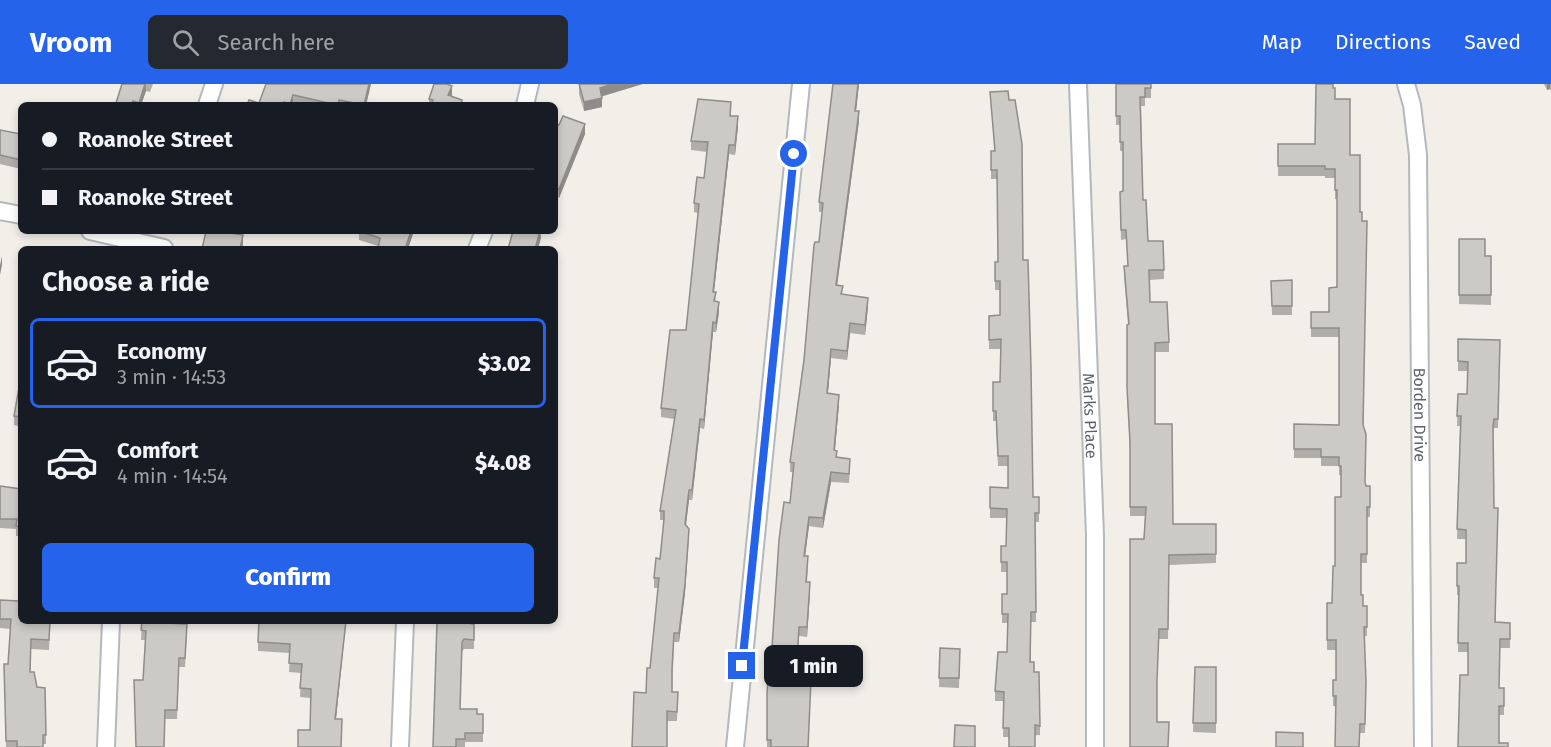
<!DOCTYPE html>
<html lang="en">
<head>
<meta charset="utf-8">
<style>
  body { margin:0; font-family:"Fira Sans",sans-serif; background:#242831; color:#f1f3f6; height:100vh; display:flex; flex-direction:column; font-size:22px; white-space:nowrap }
  * { box-sizing:border-box; margin:0 }
  p { font-size:20px; color:#9ea1a6 }
  .icon { flex:none; width:33px; height:33px; fill:none; stroke:currentColor; stroke-width:2; stroke-linecap:round; stroke-linejoin:round }
  .map { position:relative; flex:1; overflow:hidden }
  .details { position:absolute; left:18px; top:162px; width:540px; height:378px; display:flex; flex-direction:column; background:#171b24; border-radius:9px; box-shadow:0 3px 9px #0003 }
  .details>* { flex:none }
  .top-card { position:absolute; left:18px; top:18px; width:540px; height:132px; border-radius:9px; box-shadow:0 3px 9px #0003; display:grid; align-content:center; height:132px; padding:0 24px; background:#171b24 }
  .end { position:absolute; width:27px; height:27px; margin:-14px; border:8px solid #2563eb; background:#fff; box-shadow:0 0 0 3px #fff }
  .from { border-radius:50% }
  .bubble { position:absolute; height:42px; border-radius:9px; background:#171b24; box-shadow:0 3px 9px #0003; font-size:20px; font-weight:800; line-height:42px; text-align:center }
  .top-card b { display:flex; align-items:center; gap:21px; height:57px; font-size:22px }
  .top-card b+b { border-top:2px solid #363941 }
  .top-card i { width:15px; height:15px; background:#f1f3f6 }
  ul { padding:0; list-style:none }
  li { display:flex; align-items:center; gap:18px; height:90px; margin:0 12px 9px; padding:0 12px; border:3px solid transparent; border-radius:9px }
  li div { flex:1 }
  li b { display:block; font-size:22px }
  li em { font-style:normal; font-weight:800 }
  li.active { border-color:#2563eb }
  li>.icon { width:54px; height:54px; stroke-width:1.5 }
  h2 { padding:0 24px; font-size:27px; line-height:72px }
  .primary-button { display:flex; gap:12px; margin-top:auto; padding:12px 24px }
  .primary-button a { flex:1; height:69px; border-radius:9px; background:#2563eb; color:#fff; font-size:24px; font-weight:800; line-height:69px; text-align:center }
  header { display:flex; align-items:center; gap:36px; box-sizing:border-box; height:84px; padding:0 30px; background:#2563eb; color:#fff }
  header strong { font-size:28px }
  nav { display:flex; gap:33px; margin-inline-start:auto; font-size:21px }
  .search { width:420px; height:54px; background:#242831; display:flex; align-items:center; gap:15px; box-sizing:border-box; padding:0 21px; border-radius:9px; color:#9ea1a6; font-size:22px }
  .map>svg:first-child { display:block }
  .lines { fill:none; stroke-linecap:round; stroke-linejoin:round }
  .street-casing { stroke:#b5b8bc; stroke-width:20 }
  .street { stroke:#fff; stroke-width:16 }
  .wall { fill:#afaea9 }
  .shaded-wall { fill:#8f8d8a }
  .building { fill:#cccac5; stroke:#8f8d8a; stroke-width:1.5 }
  .route { stroke:#2563eb; stroke-width:8 }
  .labels { text-anchor:middle; stroke-width:4.5; stroke-linejoin:round; paint-order:stroke }
  .street-label { font-size:16px; fill:#5f6368; stroke:#fff }
</style>
</head>
<body>
<header>
<strong>Vroom</strong>
<div class="search"><svg class="icon" aria-label="search" viewBox="0 0 24 24"><circle cx="10" cy="10" r="6"/><path d="M15 15l6 6"/></svg>Search here</div>
<nav><a>Map</a><a>Directions</a><a>Saved</a></nav>
</header>
<div class="map">
<svg width="1551" height="663" viewBox="0 0 1551 663">
  <rect width="100%" height="100%" fill="#f1efe8"/>
  <g class="lines">
    <g class="street-casing">
      <g id="street">
        <path id="s1" d="M1078,0L1095,452V663"/>
        <path id="s2" d="M1406,0L1412,21L1418,71L1423,663"/>
        <path d="M207,21L214,0"/>
        <path d="M525,21L530,0"/>
        <path d="M0,127L21,131"/>
        <path d="M90,147L164,164"/>
        <path d="M477,165L484,147"/>
        <path d="M106,663L111,537"/>
        <path d="M400,663L405,537"/>
        <path d="M735,663L801,0"/>
      </g>
    </g>
    <use href="#street" class="street"/>
  </g>
  <g class="wall">
    <path d="M122,0H153L150,8L146,7L141,21H116Z"/>
    <path d="M266,0H371L366,21H247L259,19Z"/>
    <path d="M579,0L602,12V23L584,27L579,10Z"/>
    <path d="M833,0H859L856,27L859,37L837,201L843,210L868,223L865,251L850,249L847,276L831,274L828,309L839,320L835,366L837,373L850,384L849,399L831,398L823,444L809,442L805,472L808,482L807,498L810,508L807,553L799,552L796,595L809,663H767V610L770,594L793,388H790V378L819,158L822,128H819V118Z"/>
    <path d="M1116,0H1151V14H1145V22H1141L1143,116L1148,157H1163L1164,195L1149,196L1150,218L1169,258V268H1155V340L1173,440H1216V479L1169,481L1168,555H1159L1130,663L1145,432H1130V366L1127,313V241L1128,240L1124,192V182H1128L1126,155L1121,156L1120,108L1123,107V67H1120V41H1116Z"/>
    <path d="M1544,0H1551V7L1550,5L1547,6Z"/>
    <path d="M1333,4L1350,71L1360,128L1365,398L1366,402H1370V433H1367V479H1361V511L1363,522H1367V552H1364L1366,598L1365,649H1360L1335,622H1333V612L1336,596V566H1327V519H1332L1335,482L1341,413V391H1339V382H1321V374H1294V340L1339,341V253H1311V228H1329L1337,203V115H1335V94H1325V92H1278V60H1315Z"/>
    <path d="M990,8L1023,176L1033,413H1039V438H1035L1036,538H1031V578L1034,588L1040,621V651L1009,653H1003L1004,617H995V607L1007,568L1008,539H1002V510H1007V488H1001V462H1006L1007,434H990V403L1008,404V382H998L996,337H993V298H1000L1001,265H989V232L1000,231V206H995V178H998L997,95H991V67H995Z"/>
    <path d="M452,11L451,12L462,21H429V15Z"/>
    <path d="M731,27V32L738,42L735,71L729,70L714,208L716,218L719,228L716,248H713L704,345L700,344L692,416H689L686,441L689,455L685,509L679,558H674L672,608H678L677,637H667L646,609L650,584L658,504H654V494L660,475L664,436H660V427L674,335L661,333V324L686,246L698,129L694,128V119L704,94L707,68L691,66V57Z"/>
    <path d="M555,40L585,50L559,114L557,113L555,119Z"/>
    <path d="M0,46L21,50V85L0,80Z"/>
    <path d="M359,147H419L418,149L414,147L378,162L359,156Z"/>
    <path d="M1459,155L1485,172H1491V221L1459,220Z"/>
    <path d="M1292,196V231H1272L1271,197Z"/>
    <path d="M1458,255L1500,256L1498,344H1494L1493,351L1496,538L1510,539V564H1500L1499,604L1504,613V631H1499L1458,663L1468,591V568H1458L1459,511H1457V479H1466V455H1457L1460,342H1457L1458,310H1467L1468,287H1458Z"/>
    <path d="M21,292V343L14,341V332Z"/>
    <path d="M0,402L21,405V452H16V445L0,444Z"/>
    <path d="M0,516L19,517L50,546L49,566L31,565L30,588L37,603L45,604L46,660H43V663H6L4,580H8L11,545L0,544Z"/>
    <path d="M142,537H168V539L187,549L185,583H179L177,635H165L143,596L145,556H141Z"/>
    <path d="M346,537L336,635L310,646L311,614L300,613L301,589L289,588L290,569L258,567V558L303,539Z"/>
    <path d="M468,539L474,540V565H464L462,568L460,625L477,630H483V658H465V663H433Z"/>
    <path d="M940,564L960,565L959,604L939,603Z"/>
    <path d="M1195,583H1216V649L1193,648Z"/>
  </g>
  <g class="shaded-wall">
    <path d="M145,0H146V7L141,21H139Z"/>
    <path d="M369,0H371L366,21H364Z"/>
    <path d="M612,0H643L600,13V4Z"/>
    <path d="M858,0H859L855,36V27Z"/>
    <path d="M1547,0H1550V5L1547,6Z"/>
    <path d="M452,2V11L448,21V11Z"/>
    <path d="M293,11V20L290,21V20Z"/>
    <path d="M602,14V23L584,27V18Z"/>
    <path d="M859,27V37L836,210V201Z"/>
    <path d="M738,32V42L735,71V61Z"/>
    <path d="M585,40V50L559,114V105Z"/>
    <path d="M729,61V70L713,217V208Z"/>
    <path d="M557,104V113L555,119V109Z"/>
    <path d="M411,147H414L408,165H405Z"/>
    <path d="M540,147L541,154L538,165H535Z"/>
    <path d="M243,151V161L242,165H240Z"/>
    <path d="M2,172V181L0,191V181Z"/>
    <path d="M868,214V223L865,251V241Z"/>
    <path d="M719,218V228L716,248V239Z"/>
    <path d="M713,238V248L704,345V336Z"/>
    <path d="M850,239V249L847,276V267Z"/>
    <path d="M831,265V274L827,319V309Z"/>
    <path d="M839,311V320L834,376V366Z"/>
    <path d="M700,335V344L692,416V406Z"/>
    <path d="M831,388V398L823,444V434Z"/>
    <path d="M689,406V416L685,449V440Z"/>
    <path d="M809,433V442L804,481V472Z"/>
    <path d="M689,445L685,509L679,558V549Z"/>
    <path d="M810,498V508L807,553V543Z"/>
    <path d="M346,537L335,644V635Z"/>
  </g>
  <g class="building">
    <path d="M122,0H145L139,19L133,17L131,21H123L116,19Z"/>
    <path d="M266,0H369L364,21L339,16L338,21H337L293,11L290,20L284,18L283,21H247L249,16L259,19Z"/>
    <path d="M434,0H447L452,2L448,11L462,16L461,21H431L433,16L429,15Z"/>
    <path d="M579,0H612L600,4L602,14L584,18Z"/>
    <path d="M833,0H858L855,27H859L836,201L843,202L841,210L868,214L865,241L850,239L847,267L831,265L827,309L839,311L834,366L837,367L836,373L850,375L849,390L831,388L823,434L809,433L804,472H808L806,498H810L807,543H799L796,595L811,596L808,663H771V656H767V610L768,594H770L779,456L784,418L790,419L794,379L790,378L804,276L814,161L815,158H819L823,119L819,118Z"/>
    <path d="M1116,0H1151V4H1145V13H1140L1143,116H1146L1148,157H1163L1164,186H1149L1150,218H1167L1169,258L1155,259V340H1172L1173,440H1216V470L1169,471L1168,545H1159L1157,597V638H1169L1168,663H1130V455H1144L1146,423H1130V358L1127,303V241L1129,240L1124,182H1128L1126,146H1121L1120,108L1123,107V58H1120V32H1116Z"/>
    <path d="M1316,0H1333V4H1335V15H1350V71H1360V128H1362V137H1367L1363,341L1366,350L1365,398L1366,402H1370V423H1367V470H1361V511H1363V522H1367V543H1364L1366,598L1365,640H1360L1359,663H1335L1336,612H1333V596H1336V556H1327V519H1332L1333,482H1335V413H1341V382H1339V373H1321V365H1294V340L1339,341V244H1311V228H1329V204L1337,203V106H1335V85H1325V82H1278V60H1315Z"/>
    <path d="M1008,7L1009,16H1015L1022,60L1023,176H1028L1031,284L1033,413H1039V429H1035L1036,528H1031L1030,578H1034V588H1039L1040,642L1035,641V663H1009V644H1003L1004,608L995,607L998,568H1007L1008,530H1002V510H1007V478H1001V462H1006L1007,425L990,424V403L1008,404V372H998L996,327H993V298H1000L1001,255L989,256V232L1000,231V197H995V178H998L997,86H991V67H995L990,8Z"/>
    <path d="M698,15L731,18L730,32H738L735,61H729L713,208H716L714,217L719,218L716,239L713,238L704,336L700,335L692,406H689L685,440L689,445L685,500L679,549H674L672,585V608H678L677,628L667,627V663H632L634,608L646,609L647,584H650L659,494H654L656,474L660,475L664,435V427H660L676,326L661,324L670,246H686L699,120L694,119L697,93L704,94L708,58L691,57Z"/>
    <path d="M563,32L585,40L559,105L557,104L555,109V40L559,41Z"/>
    <path d="M0,46L21,50V76L0,71Z"/>
    <path d="M206,147H231L230,149L243,151L240,165H202Z"/>
    <path d="M359,147H411L405,165H378L380,154Z"/>
    <path d="M513,147H540L535,165H508Z"/>
    <path d="M1459,155H1485V172H1491V211H1459Z"/>
    <path d="M1292,196V222H1272L1271,197Z"/>
    <path d="M1458,255L1500,256L1498,335H1494L1493,342L1494,424H1498L1495,538L1510,539V555H1500L1499,604H1504V622H1499V659H1508V663H1458L1460,591H1468V559H1458L1459,502H1457V479H1466V446L1457,445L1461,332H1457L1458,310H1467L1468,278L1458,277Z"/>
    <path d="M21,292V333L14,332Z"/>
    <path d="M0,402L21,405V443L16,442L17,435H0Z"/>
    <path d="M21,498V537H50L49,556L31,555L30,588H34L37,603L45,604L46,651H43V663H17V657H6L4,580H8L11,535H0V516L19,517Z"/>
    <path d="M142,537H167V539L187,540L185,574H179L177,626H165L164,663H136L134,596H143L146,547L141,546Z"/>
    <path d="M259,537L303,539V537H346L335,635H342L341,663H298V646H310L311,605L300,604L302,580L289,579L290,560L258,558Z"/>
    <path d="M437,537H467V539L474,540V556L464,555L462,558L460,625H477V630H483V649H465V655H456V663H433Z"/>
    <path d="M940,564L960,565L959,594H939Z"/>
    <path d="M1195,583H1216V639H1193Z"/>
    <path d="M955,641L975,642V663H954Z"/>
    <path d="M1276,648L1303,649V663H1276Z"/>
  </g>
  <g class="lines">
    <path class="route" d="M742,582L794,70"/>
  </g>
  <g class="labels">
    <g class="street-label">
      <text dy="6" stroke="none"><textPath href="#s1" startOffset="332">Marks Place</textPath></text>
      <text dy="6" stroke="none"><textPath href="#s2" startOffset="332">Borden Drive</textPath></text>
    </g>
  </g>
</svg>
<i class="end from" style="left:794px;top:70px"></i>
<i class="end" style="left:742px;top:582px"></i>
<div class="bubble" style="left:764px;top:561px;width:99px">1 min</div>
<div class="top-card">
<b><i class="from"></i>Roanoke Street</b>
<b><i></i>Roanoke Street</b>
</div>
<section class="details">
<h2>Choose a ride</h2>
<ul>
<li class="active"><svg class="icon" aria-label="car" viewBox="0 0 24 24"><path d="M5 17H2v-5l4-1 3-4h7l3 4 3 1v5h-3M9 17h6M6 11h13"/><circle cx="7" cy="17" r="2"/><circle cx="17" cy="17" r="2"/></svg><div><b>Economy</b><p>3 min · 14:53</p></div><em>$3.02</em></li>
<li><svg class="icon" aria-label="car" viewBox="0 0 24 24"><path d="M5 17H2v-5l4-1 3-4h7l3 4 3 1v5h-3M9 17h6M6 11h13"/><circle cx="7" cy="17" r="2"/><circle cx="17" cy="17" r="2"/></svg><div><b>Comfort</b><p>4 min · 14:54</p></div><em>$4.08</em></li>
</ul>
<div class="primary-button"><a>Confirm</a></div>
</section>
</div>
</body>
</html>
